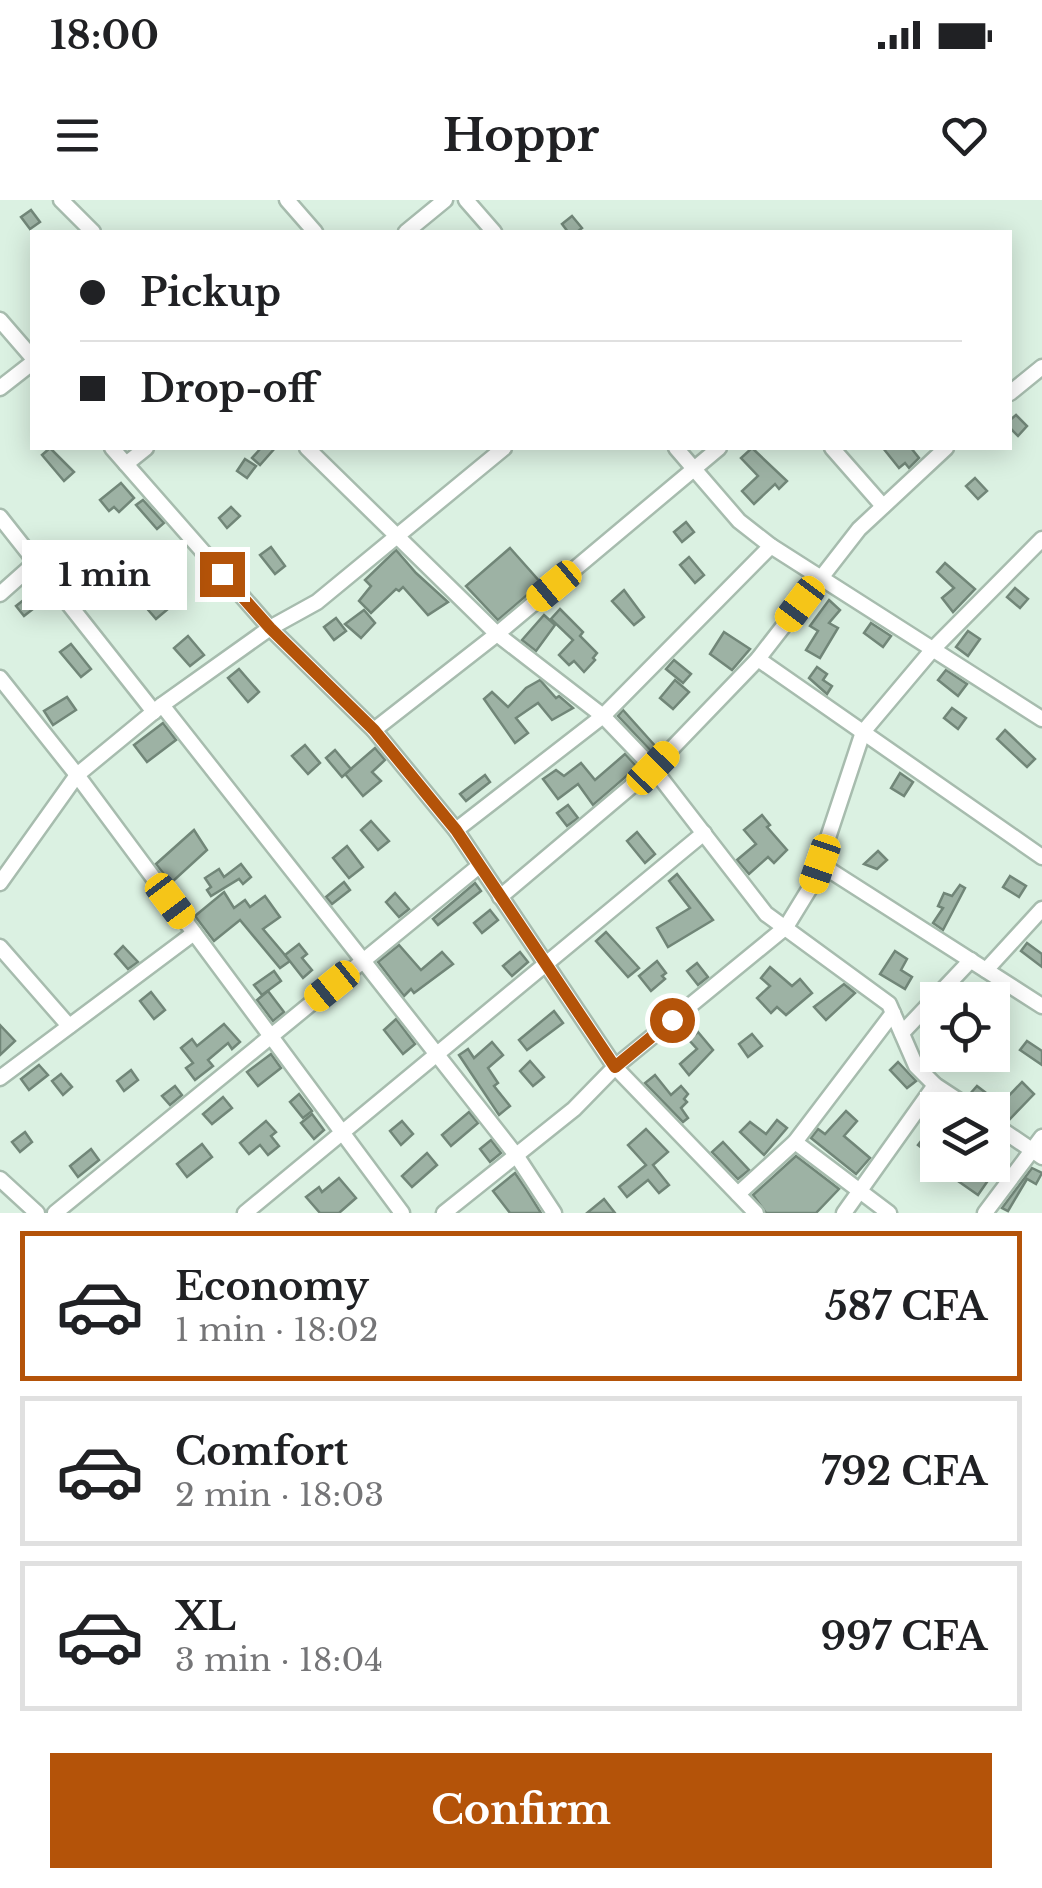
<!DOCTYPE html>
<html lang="en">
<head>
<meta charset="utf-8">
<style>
  body { margin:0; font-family:"Libre Baskerville",serif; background:#f6f6f6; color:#202124; height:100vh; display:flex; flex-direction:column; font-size:38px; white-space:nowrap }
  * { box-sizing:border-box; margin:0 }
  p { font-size:32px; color:#757577 }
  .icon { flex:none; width:55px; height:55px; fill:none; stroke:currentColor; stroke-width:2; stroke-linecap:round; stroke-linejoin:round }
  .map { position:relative; height:1013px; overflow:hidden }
  .details { display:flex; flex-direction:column; background:#fff; flex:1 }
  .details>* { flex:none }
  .top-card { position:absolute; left:30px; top:30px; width:982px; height:220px; border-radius:0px; box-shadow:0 5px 25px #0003; display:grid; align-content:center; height:220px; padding:0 50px; background:#fff }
  .tools { position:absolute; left:920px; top:782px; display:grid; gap:20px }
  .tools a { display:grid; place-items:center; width:90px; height:90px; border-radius:0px; background:#fff; box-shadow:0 5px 25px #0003; font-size:50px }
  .end { position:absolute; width:45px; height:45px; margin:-22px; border:12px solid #b45309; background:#fff; box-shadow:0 0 0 5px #fff }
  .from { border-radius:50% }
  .bubble { position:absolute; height:70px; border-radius:0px; background:#fff; box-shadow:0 5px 25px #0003; font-size:32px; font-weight:700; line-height:70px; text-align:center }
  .car { position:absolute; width:30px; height:60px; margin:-30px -15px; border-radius:12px; box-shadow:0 0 8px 2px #0007; background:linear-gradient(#f5c518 24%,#345 0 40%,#f5c518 0 76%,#345 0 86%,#f5c518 0) }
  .top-card b { display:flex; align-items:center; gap:35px; height:95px; font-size:38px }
  .top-card b+b { border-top:2px solid #e0e0e0 }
  .top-card i { width:25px; height:25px; background:#202124 }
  ul { padding:18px 0 0; list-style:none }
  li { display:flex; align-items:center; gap:30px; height:150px; margin:0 20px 15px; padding:0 30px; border:5px solid #e0e0e0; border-radius:0px }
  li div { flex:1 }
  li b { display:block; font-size:38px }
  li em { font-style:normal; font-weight:700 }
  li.active { border-color:#b45309 }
  li>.icon { width:90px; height:90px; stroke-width:1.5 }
  .button { display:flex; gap:20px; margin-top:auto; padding:20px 50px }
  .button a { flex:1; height:115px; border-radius:0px; background:#b45309; color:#fff; font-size:40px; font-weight:700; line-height:115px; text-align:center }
  .status { display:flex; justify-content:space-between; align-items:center; height:70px; padding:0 50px; background:#fff; direction:ltr }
  .status svg { height:28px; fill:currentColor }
  header { display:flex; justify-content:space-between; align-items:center; height:130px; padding:0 50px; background:#fff; font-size:45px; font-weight:700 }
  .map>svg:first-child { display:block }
  .building { fill:#9db2a4; stroke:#718678; stroke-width:2.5 }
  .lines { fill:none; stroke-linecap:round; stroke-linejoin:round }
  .minor-casing { stroke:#a7bcae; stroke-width:19 }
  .minor { stroke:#fff; stroke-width:14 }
  .route { stroke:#b45309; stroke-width:12 }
</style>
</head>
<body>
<div class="status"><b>18:00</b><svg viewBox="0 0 49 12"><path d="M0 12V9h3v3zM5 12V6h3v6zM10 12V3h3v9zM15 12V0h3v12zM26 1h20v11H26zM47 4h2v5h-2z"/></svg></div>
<header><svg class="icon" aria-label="menu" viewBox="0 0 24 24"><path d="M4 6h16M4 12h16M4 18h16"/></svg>Hoppr<svg class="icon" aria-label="heart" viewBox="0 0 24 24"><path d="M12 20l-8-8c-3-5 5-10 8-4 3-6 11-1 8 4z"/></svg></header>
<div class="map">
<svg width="1042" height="1013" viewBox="0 0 1042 1013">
  <rect width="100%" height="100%" fill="#dbf1e2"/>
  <g class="building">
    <path d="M31,10L40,22L30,29L21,17Z"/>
    <path d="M572,16L582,28L577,32H568L562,24Z"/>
    <path d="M1016,215L1027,226L1018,236L1010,228V220Z"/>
    <path d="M50,248L74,272L64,281L42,255Z"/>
    <path d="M261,248H275L260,265L252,258Z"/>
    <path d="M752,248L787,281L779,289L775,284L754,304L742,291L758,276L741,258Z"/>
    <path d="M883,248H911L919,258L909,268L905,263L899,268Z"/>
    <path d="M245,259L256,266L247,278L237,271Z"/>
    <path d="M975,278L987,291L978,299L966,286Z"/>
    <path d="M121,283L134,298L119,312L114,307L109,311L100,300Z"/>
    <path d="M143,300L164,323L157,329L136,305Z"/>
    <path d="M231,307L240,316L227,328L219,318Z"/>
    <path d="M686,322L694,332L682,342L674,332Z"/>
    <path d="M271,347L285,366L275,374L260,355Z"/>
    <path d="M510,348L541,383L498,420L466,386Z"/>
    <path d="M396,350L416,373L448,402L428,415L403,387L399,391L396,389L371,413L359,401L371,386L365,380Z"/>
    <path d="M689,357L704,375L695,383L680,365Z"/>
    <path d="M945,363L975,389L953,412L942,398L954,388L937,372Z"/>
    <path d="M162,388L175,403L156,419L143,404Z"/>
    <path d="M1015,388L1028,399L1020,408L1007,397Z"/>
    <path d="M624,390L644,417L634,425L612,401Z"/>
    <path d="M30,395L38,405L24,416L16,406Z"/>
    <path d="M829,400L840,410L829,423L838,428L820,458L806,450L818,431L810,426Z"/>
    <path d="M560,409L583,432L580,436L597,453L593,458L595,460L584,472L574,461L569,465L559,455L573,440L551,419Z"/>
    <path d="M364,410L375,423L361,438L345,424Z"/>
    <path d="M544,415L555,425L536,451L522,440Z"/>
    <path d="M336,418L346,431L334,440L324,427Z"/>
    <path d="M871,423L891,436L883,447L864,433Z"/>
    <path d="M968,431L980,439L968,456L956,447Z"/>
    <path d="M724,432L750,449L732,470L710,454Z"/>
    <path d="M188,436L204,455L190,466L174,448Z"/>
    <path d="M71,444L91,469L81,477L60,452Z"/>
    <path d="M674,460L691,474L683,483L666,469Z"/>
    <path d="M817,467L827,474L823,480L832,486L827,494L809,478Z"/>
    <path d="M239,469L259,492L248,502L228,478Z"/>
    <path d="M946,470L967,484L958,496L938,480Z"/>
    <path d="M540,480L556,498L559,496L573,508L552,520L538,503L516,518L528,533L515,543L484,499L492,492L508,507L526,488Z"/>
    <path d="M675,480L689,492L673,509L660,498Z"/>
    <path d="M67,497L76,510L53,525L44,511Z"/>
    <path d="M952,508L966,518L958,529L944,518Z"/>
    <path d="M623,510L657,548L653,553L618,516Z"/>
    <path d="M163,523L176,540L147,562L134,545Z"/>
    <path d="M1005,530L1035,559L1027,567L997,539Z"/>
    <path d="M305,545L320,563L308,574L292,556Z"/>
    <path d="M375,548L385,560L372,572L381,581L363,596L345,574Z"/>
    <path d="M335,550L351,569L342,577L326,558Z"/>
    <path d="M625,554L637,567L593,605L578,584L558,599L543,579L556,570L564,576L581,563L595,580Z"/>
    <path d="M900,573L913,582L904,596L891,588Z"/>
    <path d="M485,575L490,582L466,601L460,594Z"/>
    <path d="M568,605L578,618L567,626L557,613Z"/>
    <path d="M762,615L770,625L767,627L787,650L774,663L768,657L749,674L737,660L756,644L744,630Z"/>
    <path d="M371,621L389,641L378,650L361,630Z"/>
    <path d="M194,630L207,650L171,683L156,664Z"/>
    <path d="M637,632L655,654L645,663L627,641Z"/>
    <path d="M347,646L363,667L349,678L333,658Z"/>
    <path d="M878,651L887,660L877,669L864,664Z"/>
    <path d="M241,664L251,677L243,684L239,679L211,696L207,690L211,687L205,678L219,669L224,677Z"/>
    <path d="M677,674L713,720L668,747L657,728L690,708L669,681Z"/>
    <path d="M1010,676L1026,686L1019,697L1003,687Z"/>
    <path d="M344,682L350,690L332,704L326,697Z"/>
    <path d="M475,683L481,691L438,725L433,719Z"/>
    <path d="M960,685L965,688L943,730L933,723L943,708L938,706L944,693L952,696Z"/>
    <path d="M224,692L234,708L245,700L250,707L265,696L280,717L263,729L290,761L280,768L240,720L214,741L195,716Z"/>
    <path d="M395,693L409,709L399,717L386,702Z"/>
    <path d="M490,710L498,720L482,733L474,723Z"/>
    <path d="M606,732L639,768L628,777L596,741Z"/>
    <path d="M1027,743L1042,754V767L1021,751Z"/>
    <path d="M299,744L307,754L302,758L312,770L303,778L285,755Z"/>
    <path d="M399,745L421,770L442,752L453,764L414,793L411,789L404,796L378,762Z"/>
    <path d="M123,746L138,762L128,769L115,754Z"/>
    <path d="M895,751L907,759L901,770L912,777L905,789L880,774Z"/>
    <path d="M520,752L528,762L512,776L503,766Z"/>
    <path d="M657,761L666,773L662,776L665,779L651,791L639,776Z"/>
    <path d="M697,763L708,777L698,785L687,771Z"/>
    <path d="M770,767L792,786L800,779L812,793L786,815L777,807L771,813L757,798L770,786L761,778Z"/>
    <path d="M274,771L281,781L262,795L254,785Z"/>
    <path d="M844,784L855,793L826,820L814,807Z"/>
    <path d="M268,791L284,812L273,821L257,800Z"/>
    <path d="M151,792L165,810L154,819L140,801Z"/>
    <path d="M554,811L563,823L527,850L519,840Z"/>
    <path d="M396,819L415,844L403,854L384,830Z"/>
    <path d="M224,824L240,842L232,849L228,843L208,860L213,866L195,880L186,868L193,863L181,848L192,839L197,846Z"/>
    <path d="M0,825L15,841L0,855Z"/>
    <path d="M698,832L713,850L689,875L680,864L697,849L689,840Z"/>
    <path d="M752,834L762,846L748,857L739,844Z"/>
    <path d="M1027,841L1042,851V865L1020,850Z"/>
    <path d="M492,842L503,855L488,868L498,883L494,886L510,906L499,915L459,855L468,849L474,858Z"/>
    <path d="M271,854L281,868L258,886L247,872Z"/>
    <path d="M530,861L544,877L533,886L520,871Z"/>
    <path d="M898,862L916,881L907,888L890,870Z"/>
    <path d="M39,865L48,875L29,890L21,879Z"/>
    <path d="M131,870L138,880L124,891L117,881Z"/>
    <path d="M61,874L72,887L63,895L52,881Z"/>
    <path d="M655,875L671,895L681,886L688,894L684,899L687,902L681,908L688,918L683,922L645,883Z"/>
    <path d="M1022,882L1034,894L1010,919L998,907Z"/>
    <path d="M175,886L182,895L170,905L162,896Z"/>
    <path d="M977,886L990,896L982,905L969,895Z"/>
    <path d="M299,894L312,911L303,918L290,902Z"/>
    <path d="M223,897L232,908L212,924L203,914Z"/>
    <path d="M846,911L857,921L844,936L870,958L856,974L811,938L818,929L825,934Z"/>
    <path d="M469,912L478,923L451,946L442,935Z"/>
    <path d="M312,914L324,930L314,939L301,923Z"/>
    <path d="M777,920L787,928L764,955L740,932L750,922L766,934Z"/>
    <path d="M266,921L276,932L271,936L279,946L268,955L260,945L249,954L240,943Z"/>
    <path d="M402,921L413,934L401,945L390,931Z"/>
    <path d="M646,929L668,952L653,965L669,985L659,993L648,980L627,997L619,987L646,965L628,945Z"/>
    <path d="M25,932L32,942L20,952L12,942Z"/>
    <path d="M938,932V960L918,945L925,936L930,941Z"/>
    <path d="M491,940L501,953L490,962L480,949Z"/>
    <path d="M723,942L749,970L738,979L712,952Z"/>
    <path d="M202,944L212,957L187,977L177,964Z"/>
    <path d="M91,949L99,960L78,977L70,966Z"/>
    <path d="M427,953L437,965L412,987L402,976Z"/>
    <path d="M796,956L839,989L816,1013H766L753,995Z"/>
    <path d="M935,965H969L989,979L978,995Z"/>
    <path d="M1032,968L1042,973L1036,984L1027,979L1008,1011L1002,1008Z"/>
    <path d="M515,973L526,989L541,1013H510L493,991Z"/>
    <path d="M339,978L356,998L339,1013H320L306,997L319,987L322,992Z"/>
    <path d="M604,999L615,1013H587Z"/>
  </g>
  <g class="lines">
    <g class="minor-casing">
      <g id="minor">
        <path d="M61,0L93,32"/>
        <path d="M287,0L315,32"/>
        <path d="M466,0L494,32"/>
        <path d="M406,32L445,0"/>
        <path d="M0,120L32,157"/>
        <path d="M0,188L32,163"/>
        <path d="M1010,193L1042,167"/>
        <path d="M112,248L270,428L374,530L456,630L615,867L756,1013"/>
        <path d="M307,248L497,434L603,516L653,568L766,714L889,804L916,866L935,885L973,910"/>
        <path d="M676,248L739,321L771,346L1042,519"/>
        <path d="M832,248L883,306"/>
        <path d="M126,264L146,248"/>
        <path d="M0,317L154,512"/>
        <path d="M0,394L36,362"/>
        <path d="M758,459L1042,657"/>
        <path d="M0,478L77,575L402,1013"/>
        <path d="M162,505L516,955L554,1013"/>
        <path d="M374,530L497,434L719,248"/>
        <path d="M456,630L603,516L771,346"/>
        <path d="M820,664L1042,806"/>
        <path d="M0,683L77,575L162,505L270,428L317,402L504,248"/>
        <path d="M500,697L653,568L758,459L859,329L946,248"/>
        <path d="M0,747L69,826"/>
        <path d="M986,770L1042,709"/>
        <path d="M902,833L971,760"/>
        <path d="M0,878L194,733"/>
        <path d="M992,923L1042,957"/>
        <path d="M795,942L889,1013"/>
        <path d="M0,979L37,1013"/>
        <path d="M738,994L795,942L893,813"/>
        <path d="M55,1013L479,666"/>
        <path d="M245,1013L704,633"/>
        <path d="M444,1013L574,909L615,867L786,727L813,683L863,532L933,449L1042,339"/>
        <path d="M844,1013L935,885"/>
        <path d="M985,1013L1042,937"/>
      </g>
    </g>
    <use href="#minor" class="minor"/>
  </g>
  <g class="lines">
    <path class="route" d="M222,374L270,428L374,530L456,630L615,867L672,820"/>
  </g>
</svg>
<div class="tools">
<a><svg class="icon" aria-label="locate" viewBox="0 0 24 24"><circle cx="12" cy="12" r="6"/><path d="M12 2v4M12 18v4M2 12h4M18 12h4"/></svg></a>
<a><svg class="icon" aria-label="layers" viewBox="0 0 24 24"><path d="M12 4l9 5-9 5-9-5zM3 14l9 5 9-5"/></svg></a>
</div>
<i class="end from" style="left:672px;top:820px"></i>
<i class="end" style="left:222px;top:374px"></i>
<div class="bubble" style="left:22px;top:340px;width:165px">1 min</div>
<i class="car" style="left:554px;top:386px;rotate:230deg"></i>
<i class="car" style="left:800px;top:404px;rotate:217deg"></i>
<i class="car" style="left:653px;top:568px;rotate:44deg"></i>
<i class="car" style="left:820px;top:664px;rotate:199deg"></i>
<i class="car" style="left:170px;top:701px;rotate:143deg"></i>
<i class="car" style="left:332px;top:786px;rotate:231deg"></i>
<div class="top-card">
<b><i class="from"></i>Pickup</b>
<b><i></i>Drop-off</b>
</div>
</div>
<section class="details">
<ul>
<li class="active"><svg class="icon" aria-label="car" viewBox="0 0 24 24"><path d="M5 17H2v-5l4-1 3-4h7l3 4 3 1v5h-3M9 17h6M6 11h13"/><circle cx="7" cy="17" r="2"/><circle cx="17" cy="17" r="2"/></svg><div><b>Economy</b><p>1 min · 18:02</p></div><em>587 CFA</em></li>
<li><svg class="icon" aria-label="car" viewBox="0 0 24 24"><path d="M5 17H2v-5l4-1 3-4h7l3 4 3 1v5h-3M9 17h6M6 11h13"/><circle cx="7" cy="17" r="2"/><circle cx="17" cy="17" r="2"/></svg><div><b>Comfort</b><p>2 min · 18:03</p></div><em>792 CFA</em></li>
<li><svg class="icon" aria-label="car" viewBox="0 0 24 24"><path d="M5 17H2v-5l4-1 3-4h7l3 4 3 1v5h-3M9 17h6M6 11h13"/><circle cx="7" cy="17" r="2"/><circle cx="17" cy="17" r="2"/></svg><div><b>XL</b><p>3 min · 18:04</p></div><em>997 CFA</em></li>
</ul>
<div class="button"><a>Confirm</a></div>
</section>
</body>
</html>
